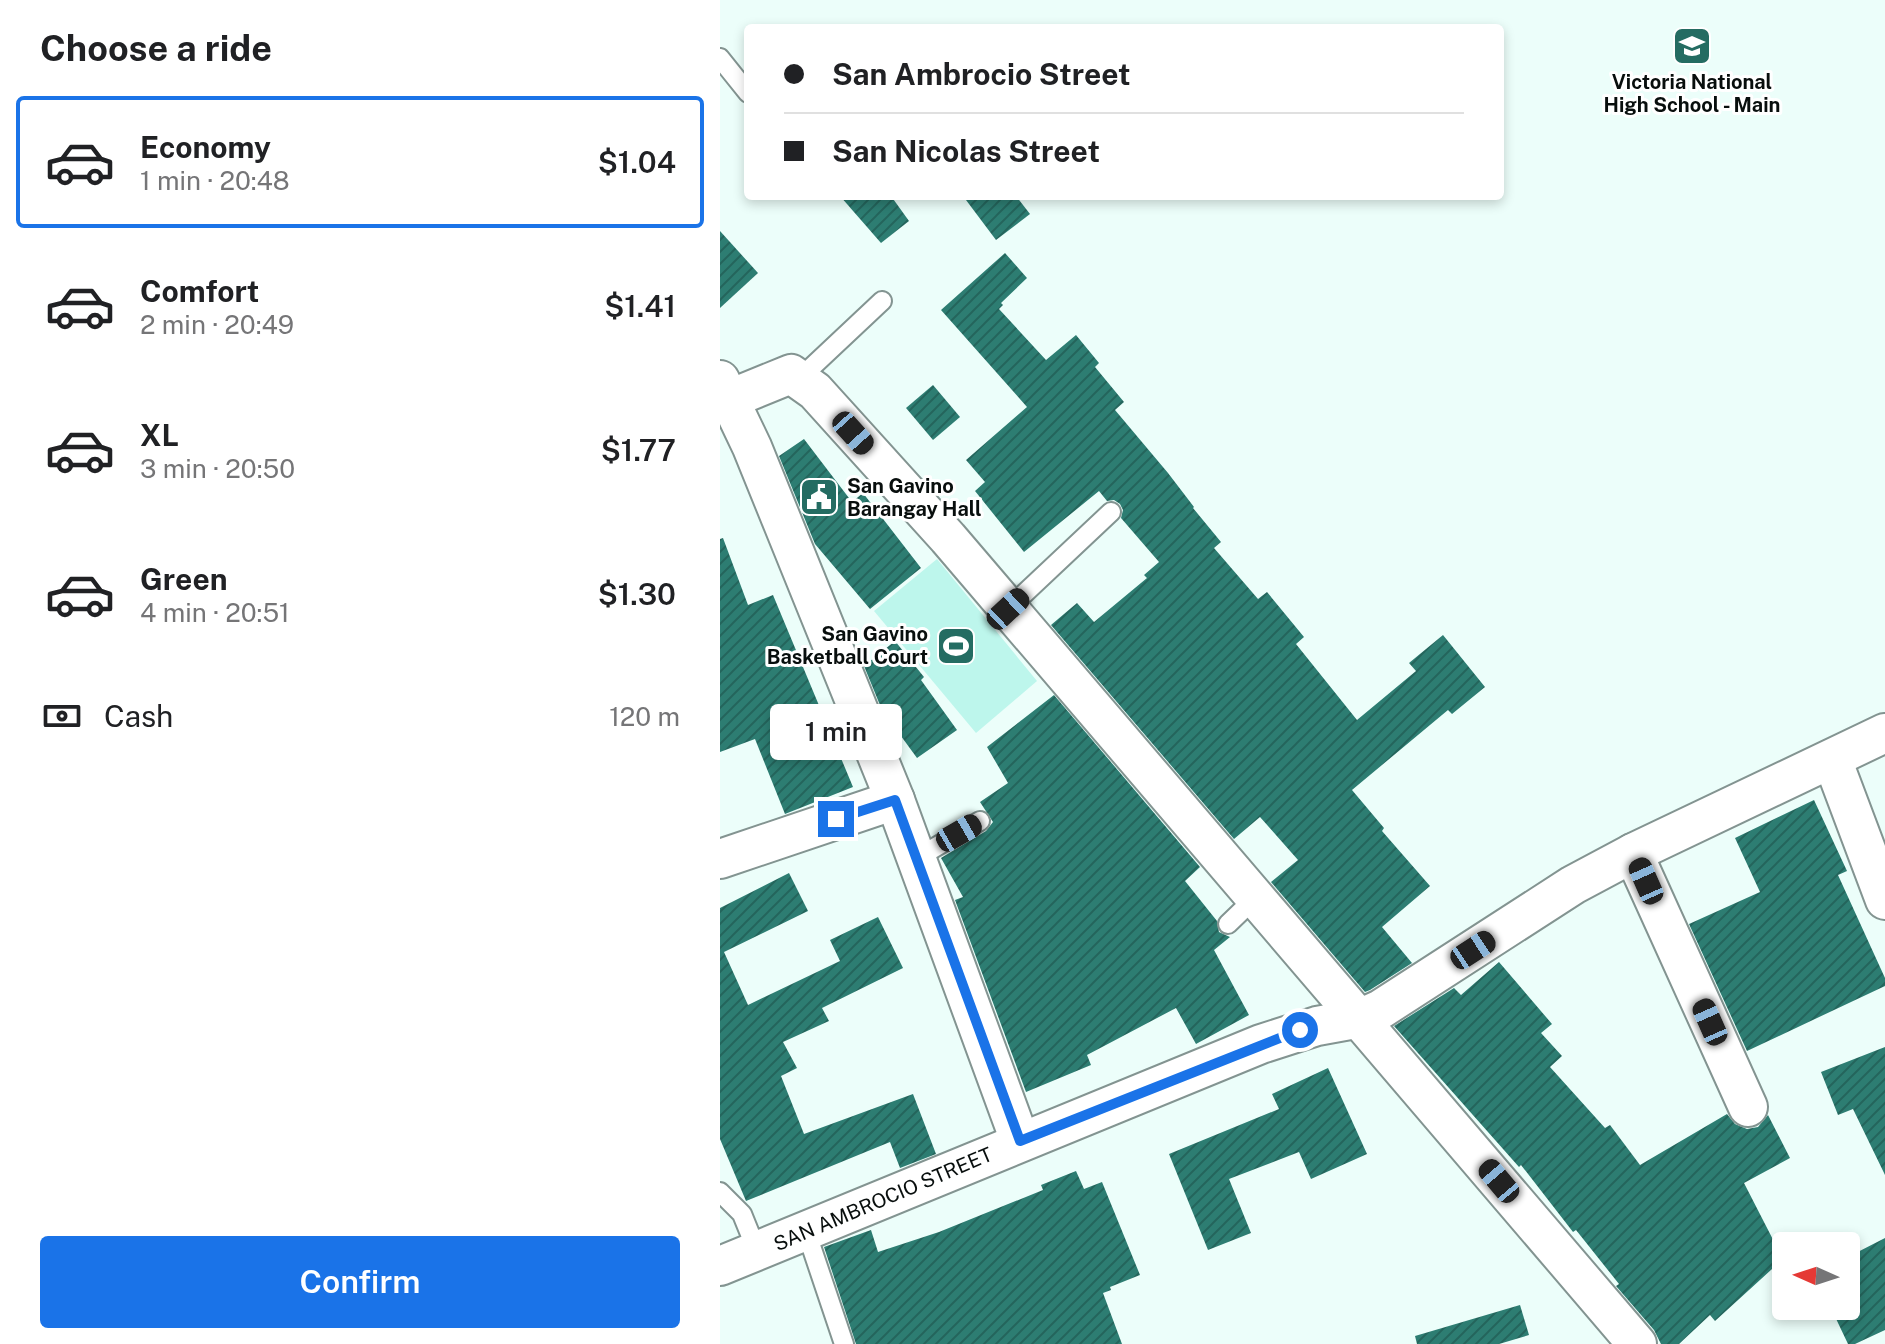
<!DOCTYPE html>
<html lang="en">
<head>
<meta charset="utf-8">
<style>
  body { margin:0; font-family:"Public Sans",sans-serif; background:#f6f6f6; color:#202124; height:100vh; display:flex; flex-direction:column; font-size:30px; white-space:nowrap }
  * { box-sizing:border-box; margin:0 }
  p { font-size:26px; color:#757577 }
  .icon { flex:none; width:44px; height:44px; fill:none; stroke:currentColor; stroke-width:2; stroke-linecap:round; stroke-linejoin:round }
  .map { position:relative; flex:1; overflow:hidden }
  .side { display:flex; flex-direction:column; background:#fff; width:720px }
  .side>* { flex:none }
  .guide { position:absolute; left:24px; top:24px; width:760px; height:176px; border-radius:8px; box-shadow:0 4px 12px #0003; display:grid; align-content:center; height:176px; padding:0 40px; background:#fff }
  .needle { width:52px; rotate:273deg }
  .controls { position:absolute; left:1052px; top:1232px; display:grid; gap:16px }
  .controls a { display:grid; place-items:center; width:88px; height:88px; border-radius:8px; background:#fff; box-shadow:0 4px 12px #0003; font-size:40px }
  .end { position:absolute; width:36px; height:36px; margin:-18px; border:10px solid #1a73e8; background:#fff; box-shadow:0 0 0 4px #fff }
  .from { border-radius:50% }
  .bubble { position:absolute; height:56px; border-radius:8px; background:#fff; box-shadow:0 4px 12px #0003; font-size:26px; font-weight:600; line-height:56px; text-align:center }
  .car { position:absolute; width:24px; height:48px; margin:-24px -12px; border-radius:10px; box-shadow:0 0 6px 2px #0007; background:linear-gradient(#222 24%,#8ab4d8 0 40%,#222 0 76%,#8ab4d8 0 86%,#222 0) }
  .guide b { display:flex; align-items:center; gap:28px; height:76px; font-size:30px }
  .guide b+b { border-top:2px solid #e0e0e0 }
  .guide i { width:20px; height:20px; background:#202124 }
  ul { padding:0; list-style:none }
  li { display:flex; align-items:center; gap:24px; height:132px; margin:0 16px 12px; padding:0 24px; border:4px solid transparent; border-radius:8px }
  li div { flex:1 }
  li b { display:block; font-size:30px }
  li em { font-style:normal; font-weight:600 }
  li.current { border-color:#1a73e8 }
  li>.icon { width:72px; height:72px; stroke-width:1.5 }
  h2 { padding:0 40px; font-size:36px; line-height:96px }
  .pay { display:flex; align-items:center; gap:20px; height:88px; padding:0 40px; font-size:30px }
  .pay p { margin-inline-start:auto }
  .primary-button { display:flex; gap:16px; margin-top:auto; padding:16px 40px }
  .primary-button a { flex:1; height:92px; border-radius:8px; background:#1a73e8; color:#fff; font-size:32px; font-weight:600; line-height:92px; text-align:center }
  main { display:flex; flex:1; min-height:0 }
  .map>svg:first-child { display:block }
  .pitch { fill:#bdf6ec }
  .building { fill:url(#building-hatch) }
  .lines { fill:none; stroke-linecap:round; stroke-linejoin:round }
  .lane-casing { stroke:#839491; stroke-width:22 }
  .street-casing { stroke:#839491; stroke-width:42 }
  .lane { stroke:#fff; stroke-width:18 }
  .street { stroke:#fff; stroke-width:38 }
  .route { stroke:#1a73e8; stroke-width:10 }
  .labels { text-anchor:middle; stroke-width:6; stroke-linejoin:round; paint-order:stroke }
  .poi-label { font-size:20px; font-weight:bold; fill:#080e0d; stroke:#fff }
  .street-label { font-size:20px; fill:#080e0d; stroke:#fff }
</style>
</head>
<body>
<main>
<section class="side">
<h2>Choose a ride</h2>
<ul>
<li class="current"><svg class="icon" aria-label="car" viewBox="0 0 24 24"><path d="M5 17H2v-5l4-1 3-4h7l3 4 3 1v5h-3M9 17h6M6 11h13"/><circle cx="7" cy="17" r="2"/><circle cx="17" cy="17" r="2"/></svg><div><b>Economy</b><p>1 min · 20:48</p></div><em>$1.04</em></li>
<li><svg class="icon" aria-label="car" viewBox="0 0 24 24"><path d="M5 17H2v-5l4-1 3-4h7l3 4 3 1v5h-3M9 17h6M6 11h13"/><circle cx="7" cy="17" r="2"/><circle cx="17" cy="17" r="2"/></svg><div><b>Comfort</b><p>2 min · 20:49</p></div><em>$1.41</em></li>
<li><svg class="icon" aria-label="car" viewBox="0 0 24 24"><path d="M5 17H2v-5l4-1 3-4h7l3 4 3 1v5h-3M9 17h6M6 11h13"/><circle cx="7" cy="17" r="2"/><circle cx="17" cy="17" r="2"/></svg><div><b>XL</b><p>3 min · 20:50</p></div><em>$1.77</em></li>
<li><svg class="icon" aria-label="car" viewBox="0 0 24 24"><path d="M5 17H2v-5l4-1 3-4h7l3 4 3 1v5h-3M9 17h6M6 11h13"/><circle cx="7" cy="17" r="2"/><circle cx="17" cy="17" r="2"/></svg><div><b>Green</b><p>4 min · 20:51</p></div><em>$1.30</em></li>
</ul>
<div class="pay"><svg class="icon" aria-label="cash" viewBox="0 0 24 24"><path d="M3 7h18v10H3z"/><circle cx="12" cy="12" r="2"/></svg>Cash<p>120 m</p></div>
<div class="primary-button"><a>Confirm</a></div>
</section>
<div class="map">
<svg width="1165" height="1344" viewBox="0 0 1165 1344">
  <defs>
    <pattern id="building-hatch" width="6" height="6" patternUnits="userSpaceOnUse" patternTransform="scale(2)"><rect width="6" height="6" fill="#2d7d72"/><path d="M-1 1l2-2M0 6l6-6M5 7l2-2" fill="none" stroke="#24655c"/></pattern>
  </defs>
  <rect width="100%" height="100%" fill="#ecfefa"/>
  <path class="pitch" d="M217,559L317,681L256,733L154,611Z"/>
  <g class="building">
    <path d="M120,196H171L189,221L161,243Z"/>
    <path d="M243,196H296L310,214L276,240Z"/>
    <path d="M0,231L38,273L0,308Z"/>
    <path d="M285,253L307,278L281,303L283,305L279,309L326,360L356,335L379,363L375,367L404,402L395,410L448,473L474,507L473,508L501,542L494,548L538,599L547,592L584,637L576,644L637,720L696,671L689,663L723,635L765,687L732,714L728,710L632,790L664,828L662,831L710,886L662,927L692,963L650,990L645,992L551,882L578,860L540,817L514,839L331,625L357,603L374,622L427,578L424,575L439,562L401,518L403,510L400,504L394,500L387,501L379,491L304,552L255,491L265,482L246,460L307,407L221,310Z"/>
    <path d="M213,385L240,417L213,440L186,408Z"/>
    <path d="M84,439L132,502L143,493L201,568L150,609L95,544L59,456Z"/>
    <path d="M3,538L28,605L53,595L133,787L65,814L35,739L0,752V539Z"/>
    <path d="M175,641L204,677L201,680L237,730L197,758L162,710L144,666Z"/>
    <path d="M334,695L480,867L465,881L497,921L499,932L510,937L494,950L529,1015L476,1044L456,1008L367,1055L371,1065L306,1092L235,900L243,897L221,858L266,831L273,822L260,802L288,783L267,747Z"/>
    <path d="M1094,800L1127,871L1118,875L1165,978V986L1027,1051L969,924L1040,892L1015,838Z"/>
    <path d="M69,873L88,911L4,952L28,1005L120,961L110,940L158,917L183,968L102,1008L109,1021L63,1042L77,1068L61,1076L84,1134L193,1094L216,1154L180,1168L170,1142L26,1201L0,1139V908Z"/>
    <path d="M779,962L832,1024L821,1033L842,1056L830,1067L885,1128L890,1125L920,1165L1007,1114L1015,1124L1027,1129L1038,1127L1048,1115L1070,1158L1024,1183L1063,1259L995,1321L990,1315L959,1344H941L934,1330L896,1286L899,1284L856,1230L853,1232L801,1165L799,1167L674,1026L734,988L741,995Z"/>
    <path d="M1165,1047V1175L1133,1109L1118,1115L1101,1072Z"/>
    <path d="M608,1068L647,1154L591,1179L579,1152L509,1179L531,1233L488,1250L449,1154L559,1109L552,1094Z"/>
    <path d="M356,1171L364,1189L382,1182L420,1275L390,1287L391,1290L383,1293L402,1344H136L104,1247L151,1230L158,1252L219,1232L323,1190L321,1185Z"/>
    <path d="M1165,1238V1330L1135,1344H1128L1110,1306H1126V1258Z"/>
    <path d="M800,1305L809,1335L779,1344H697L695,1336Z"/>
  </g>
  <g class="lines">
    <g class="lane-casing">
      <g id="lane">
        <path d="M0,58L28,93"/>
        <path d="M79,379L162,301"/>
        <path d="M288,609L391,512"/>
        <path d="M197,858L260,821"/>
        <path d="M508,924L536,897"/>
        <path d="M0,1192L22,1214L37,1251"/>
        <path d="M86,1231L124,1344"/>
      </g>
    </g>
    <g class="street-casing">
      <g id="street">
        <path d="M0,380L32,447L175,800L300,1141"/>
        <path d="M0,403L71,374L95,391L228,538L917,1344"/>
        <path d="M1112,759L1165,900"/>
        <path d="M913,853L1028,1107"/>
        <path d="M0,859L175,800"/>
        <path d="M0,1266L541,1044L597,1026L641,1018L661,1009L853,885L913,853L1165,733"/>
      </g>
    </g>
    <use href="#lane" class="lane"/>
    <use href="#street" class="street"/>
  </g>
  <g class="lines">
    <path class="route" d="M116,819L175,800L300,1141L580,1030"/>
  </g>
  <defs>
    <g id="school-square" transform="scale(2)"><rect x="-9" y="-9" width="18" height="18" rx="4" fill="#246c62" stroke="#fff"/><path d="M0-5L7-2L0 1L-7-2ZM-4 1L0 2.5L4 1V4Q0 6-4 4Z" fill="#fff"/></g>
    <g id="civic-square" transform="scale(2)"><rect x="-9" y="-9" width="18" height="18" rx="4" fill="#246c62" stroke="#fff"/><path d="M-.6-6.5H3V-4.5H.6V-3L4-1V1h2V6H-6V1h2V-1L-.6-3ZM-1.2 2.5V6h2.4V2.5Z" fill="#fff"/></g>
    <g id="stadium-square" transform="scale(2)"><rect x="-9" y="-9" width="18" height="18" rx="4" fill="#246c62" stroke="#fff"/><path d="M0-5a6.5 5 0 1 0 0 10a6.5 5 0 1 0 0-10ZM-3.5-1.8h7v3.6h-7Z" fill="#fff"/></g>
  </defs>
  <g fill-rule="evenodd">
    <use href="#school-square" x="972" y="46"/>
    <use href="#civic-square" x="99" y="497"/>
    <use href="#stadium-square" x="236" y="646"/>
  </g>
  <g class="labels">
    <g class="poi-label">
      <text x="972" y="89">Victoria National<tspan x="972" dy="23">High School - Main</tspan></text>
      <text x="127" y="493" text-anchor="start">San Gavino<tspan x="127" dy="23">Barangay Hall</tspan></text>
      <text x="208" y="641" text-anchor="end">San Gavino<tspan x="208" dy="23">Basketball Court</tspan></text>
    </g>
    <g class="street-label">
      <text transform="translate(163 1199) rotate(-23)" y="7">SAN AMBROCIO STREET</text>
    </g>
  </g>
</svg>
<div class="controls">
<a><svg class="needle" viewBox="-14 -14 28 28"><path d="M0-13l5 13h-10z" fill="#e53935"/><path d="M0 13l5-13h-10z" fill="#757577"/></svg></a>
</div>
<i class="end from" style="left:580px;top:1030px"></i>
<i class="end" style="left:116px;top:819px"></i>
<div class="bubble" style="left:50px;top:704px;width:132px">1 min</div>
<i class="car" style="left:133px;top:433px;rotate:138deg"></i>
<i class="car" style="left:288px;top:609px;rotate:47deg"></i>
<i class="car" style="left:239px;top:833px;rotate:60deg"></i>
<i class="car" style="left:926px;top:881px;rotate:336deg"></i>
<i class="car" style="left:753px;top:950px;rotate:57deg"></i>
<i class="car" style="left:990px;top:1022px;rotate:336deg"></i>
<i class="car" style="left:779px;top:1181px;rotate:320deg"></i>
<div class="guide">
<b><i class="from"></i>San Ambrocio Street</b>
<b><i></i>San Nicolas Street</b>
</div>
</div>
</main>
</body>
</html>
